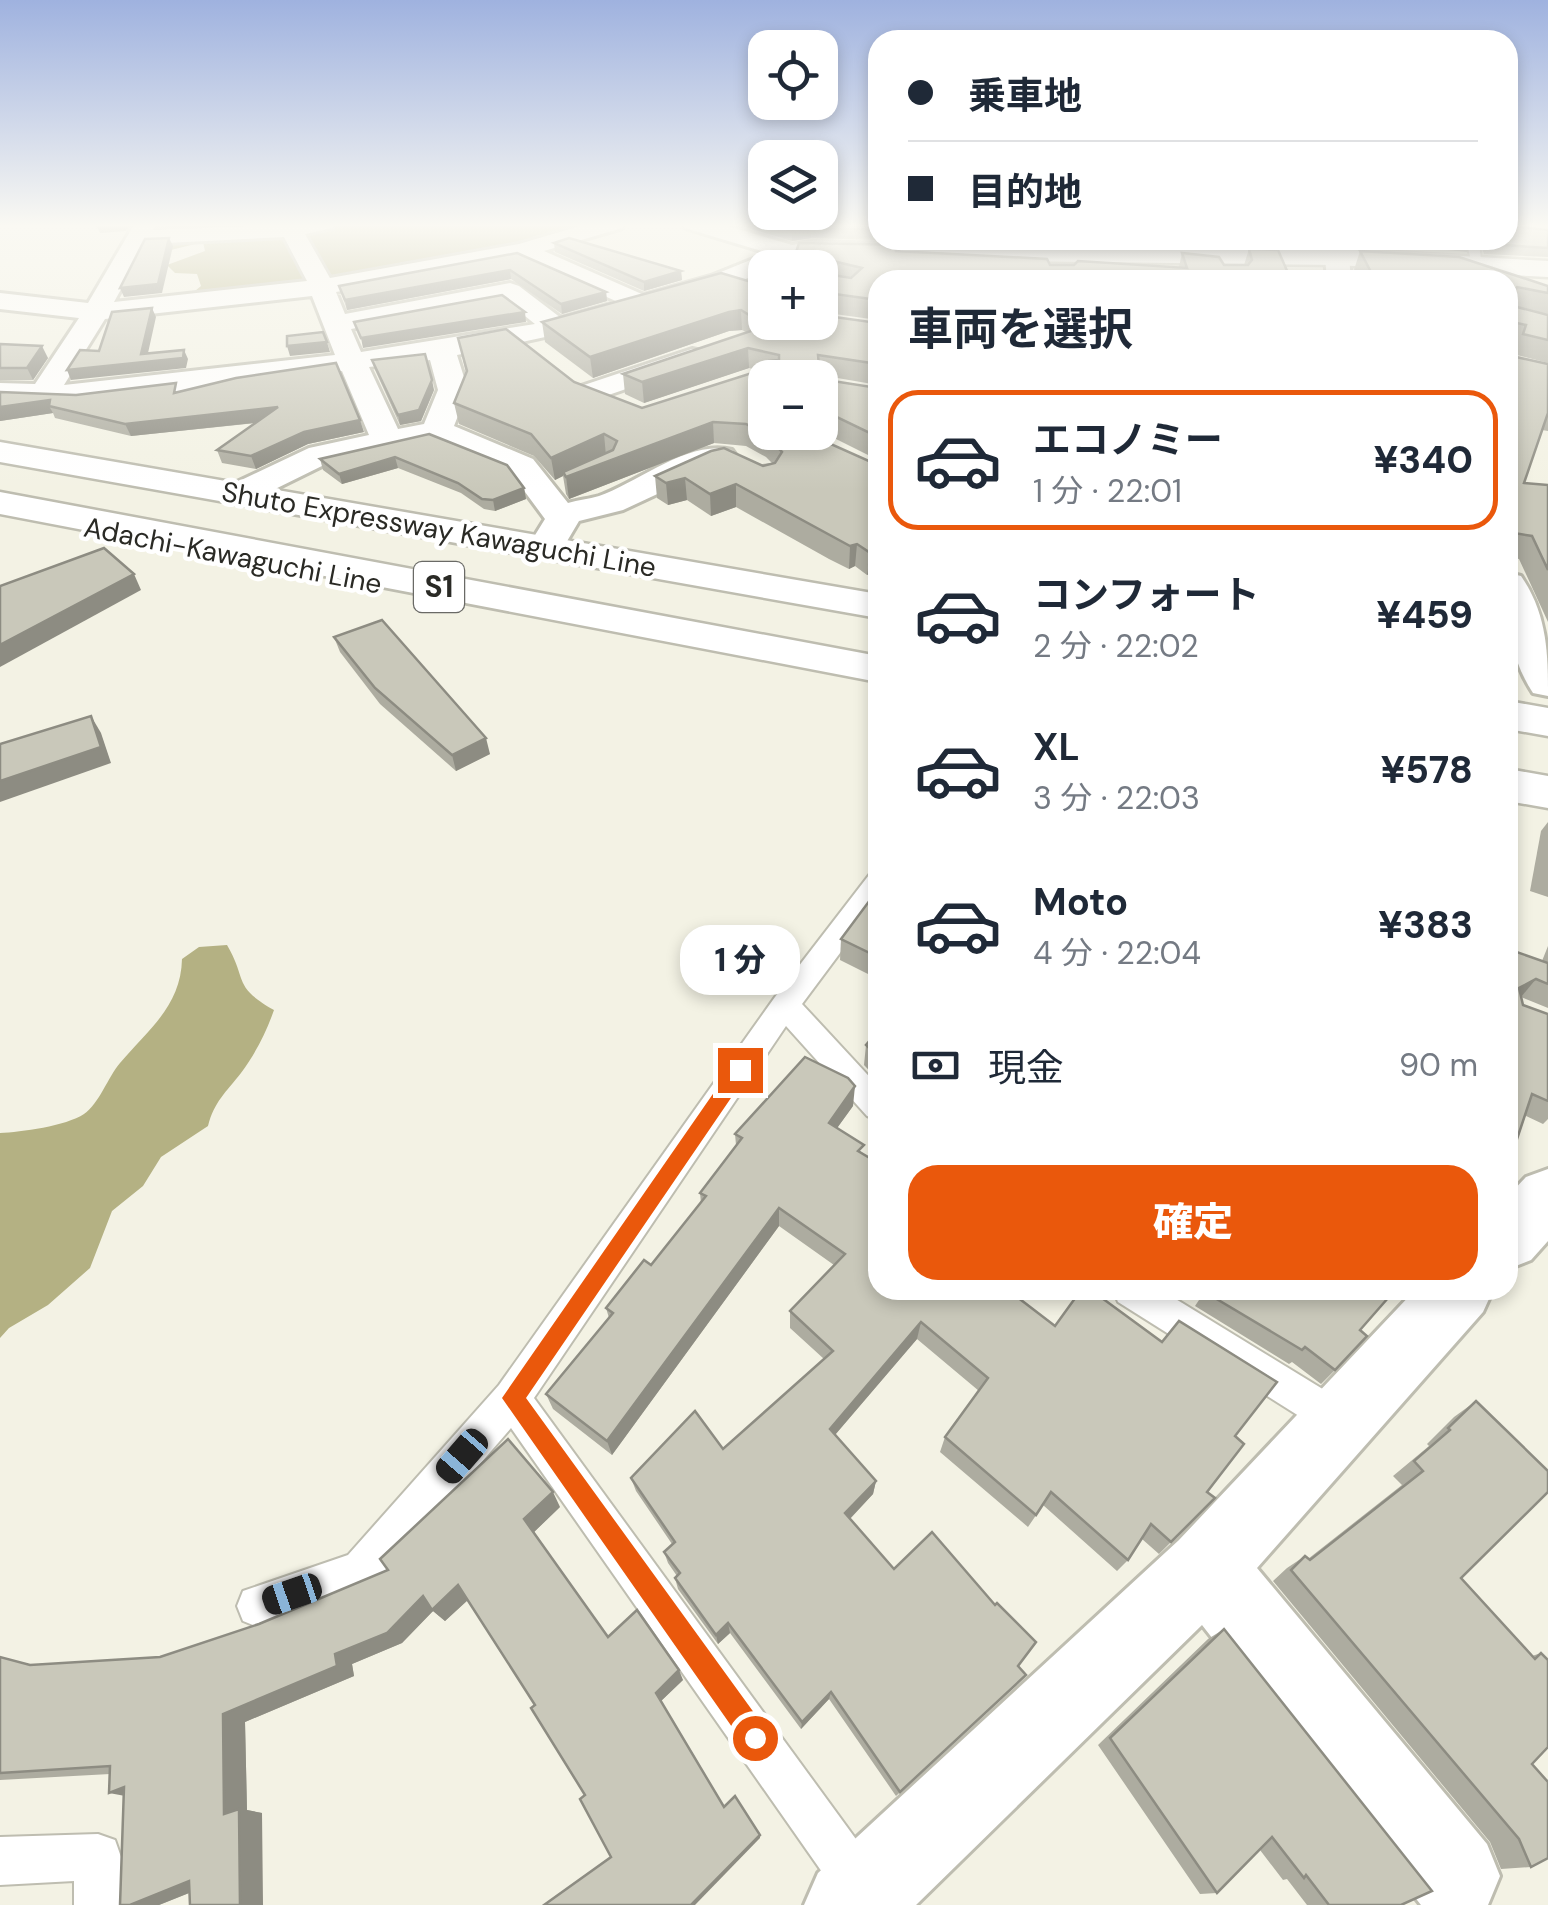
<!DOCTYPE html>
<html lang="ja">
<head>
<meta charset="utf-8">
<style>
  body { margin:0; font-family:"DM Sans","Noto Sans JP",sans-serif; background:#f6f6f7; color:#1f2937; height:100vh; display:flex; flex-direction:column; font-size:38px; white-space:nowrap }
  * { box-sizing:border-box; margin:0 }
  p { font-size:32px; color:#747a83 }
  .icon { flex:none; width:55px; height:55px; fill:none; stroke:currentColor; stroke-width:2; stroke-linecap:round; stroke-linejoin:round }
  .map { position:relative; flex:1; overflow:hidden }
  .details { position:absolute; left:868px; top:270px; width:650px; height:1030px; display:flex; flex-direction:column; background:#fff; border-radius:30px; box-shadow:0 5px 15px #0003 }
  .details>* { flex:none }
  .top-card { position:absolute; left:868px; top:30px; width:650px; height:220px; border-radius:30px; box-shadow:0 5px 15px #0003; display:grid; align-content:center; height:220px; padding:0 40px; background:#fff }
  .fabs { position:absolute; left:748px; top:30px; display:grid; gap:20px }
  .fabs a { display:grid; place-items:center; width:90px; height:90px; border-radius:20px; background:#fff; box-shadow:0 5px 15px #0003; font-size:50px }
  .end { position:absolute; width:45px; height:45px; margin:-22px; border:12px solid #ea580c; background:#fff; box-shadow:0 0 0 5px #fff }
  .from { border-radius:50% }
  .bubble { position:absolute; height:70px; border-radius:30px; background:#fff; box-shadow:0 5px 15px #0003; font-size:32px; font-weight:800; line-height:70px; text-align:center }
  .car { position:absolute; width:30px; height:60px; margin:-30px -15px; border-radius:12px; box-shadow:0 0 8px 2px #0007; background:linear-gradient(#222 24%,#8ab4d8 0 40%,#222 0 76%,#8ab4d8 0 86%,#222 0) }
  .top-card b { display:flex; align-items:center; gap:35px; height:95px; font-size:38px }
  .top-card b+b { border-top:2px solid #e0e1e3 }
  .top-card i { width:25px; height:25px; background:#1f2937 }
  ul { padding:0; list-style:none }
  li { display:flex; align-items:center; gap:30px; height:140px; margin:0 20px 15px; padding:0 20px; border:5px solid transparent; border-radius:30px }
  li div { flex:1 }
  li b { display:block; font-size:38px }
  li em { font-style:normal; font-weight:800 }
  li.on { border-color:#ea580c }
  li>.icon { width:90px; height:90px; stroke-width:1.5 }
  h2 { padding:0 40px; font-size:45px; line-height:120px }
  .pay { display:flex; align-items:center; gap:25px; height:110px; padding:0 40px; font-size:38px }
  .pay p { margin-inline-start:auto }
  .primary-button { display:flex; gap:20px; margin-top:auto; padding:20px 40px }
  .primary-button a { flex:1; height:115px; border-radius:30px; background:#ea580c; color:#fff; font-size:40px; font-weight:800; line-height:115px; text-align:center }
  .map>svg:first-child { display:block }
  .forest { fill:#b4b183 }
  .lines { fill:none; stroke-linecap:round; stroke-linejoin:round }
  .lane-casing { stroke:#bebdb0; stroke-width:4 }
  .street-casing { stroke:#bebdb0; stroke-width:6 }
  .secondary-casing { stroke:#bebdb0; stroke-width:5 }
  .highway-casing { stroke:#bebdb0; stroke-width:5 }
  .lane { fill:#fff; fill-rule:evenodd }
  .street { fill:#fff; fill-rule:evenodd }
  .secondary { fill:#fff; fill-rule:evenodd }
  .highway { fill:#fff; fill-rule:evenodd }
  .wall { fill:#adaca0 }
  .shaded-wall { fill:#8d8c82 }
  .building { fill:#c9c8ba; stroke:#8d8c82; stroke-width:2.5 }
  .route { fill:#ea580c }
  .labels { text-anchor:middle; stroke-width:9; stroke-linejoin:round; paint-order:stroke }
  .far-street-label { font-size:28px; fill:#2a2a25; stroke:#fff }
  .shield { fill:#fff; stroke:#6a6a66; stroke-width:2.5 }
  .shield-label { font-size:30px; font-weight:bold; fill:#2a2a25 }
</style>
</head>
<body>
<div class="map">
<svg width="1548" height="1905" viewBox="0 0 1548 1905">
  <rect width="100%" height="100%" fill="#f3f2e4"/>
  <g class="forest">
    <path d="M354,223H606L554,238L352,278L190,295L201,286L197,274L175,273L167,265L205,251L203,242L163,252L147,240L303,232Z"/>
    <path d="M227,945C248,981 232,986 274,1010C266,1033 255,1054 241,1073C226,1092 214,1102 208,1126L161,1157L143,1186L112,1211L90,1268L48,1305L9,1328L0,1338V1133C21,1132 66,1126 84,1114C99,1104 108,1077 120,1063C148,1030 181,1006 182,959L199,947Z"/>
  </g>
  <g class="lines">
    <g class="lane-casing">
      <g id="lane">
        <path d="M1473,240L1479,244L1482,267L1472,264L1467,244Z"/>
        <path d="M878,873V902L802,1004L878,1086V1120L867,1116L786,1026L534,1398L877,1868L884,1885L877,1902L869,1905L843,1902L511,1428L375,1585L258,1627L243,1621L237,1606L243,1591L348,1555L499,1385L775,997L869,875Z"/>
        <path d="M1113,1290H1161L1352,1407L1358,1420L1352,1433L1339,1439L1326,1433L1118,1302Z"/>
        <path d="M98,1834L115,1840L121,1857L122,1905H74V1881L0,1885V1837Z"/>
      </g>
    </g>
    <g class="street-casing">
      <g id="street">
        <path d="M135,223H157L153,230L335,223L332,228L305,234L330,278L519,244L590,223H625L622,228L544,251L644,295L711,276L768,253L685,228L682,223H717L792,245L811,242L1009,247L1021,254L1009,261L796,258L765,268V271C667,312 561,335 457,355L468,390L454,426L533,459L568,503C578,500 589,499 599,496C639,482 689,439 732,450L737,457L732,464L711,469L623,510L579,521L563,548L550,551L537,548L532,540L545,519L511,473L432,440L330,462L259,497H235L230,490L235,483L309,448L369,435L342,371L81,404L0,401V383L35,384L79,318L0,309V293L88,303ZM284,237L307,281L114,302L146,244ZM519,258L618,302L561,318L519,286L510,283L345,314L336,292ZM312,296L335,355L64,385L105,319ZM505,300L535,324L361,352L351,329ZM430,360L438,390L424,424L398,429L369,367Z"/>
        <path d="M1508,223H1548V236L1508,231Z"/>
        <path d="M1316,240H1340L1349,257L1351,280H1327L1325,257Z"/>
        <path d="M692,349L702,351L706,357L702,363L588,402L578,399L573,393L578,387Z"/>
        <path d="M1508,357L1548,366V384L1508,374Z"/>
        <path d="M1508,573L1521,576C1547,614 1548,652 1548,696L1533,693C1509,657 1505,614 1508,573Z"/>
        <path d="M1548,1169V1241L1531,1260L1508,1269V1196L1526,1177Z"/>
        <path d="M1415,1290H1493L1483,1312L1257,1568L1487,1844L1500,1876L1488,1905H1421L1202,1625L916,1905H804L818,1873L1179,1540Z"/>
      </g>
    </g>
    <g class="secondary-casing">
      <path id="secondary" d="M987,240H1011L1016,247L1337,249L1548,261V277L1337,265L1009,261L1000,259Z"/>
    </g>
    <g class="highway-casing">
      <g id="highway">
        <path d="M0,442L878,594V618L0,462Z"/>
        <path d="M0,492L878,656V682L0,514Z"/>
        <path d="M1508,701L1548,708V736L1508,729Z"/>
        <path d="M1508,769L1548,776V808L1508,801Z"/>
      </g>
    </g>
    <use href="#lane" class="lane"/>
    <use href="#street" class="street"/>
    <use href="#secondary" class="secondary"/>
    <use href="#highway" class="highway"/>
  </g>
  <g class="wall">
    <path d="M158,223H241L160,226Z"/>
    <path d="M730,223H878V240L811,238L792,241Z"/>
    <path d="M1512,226L1548,230V257L1484,254L1479,240H1508Z"/>
    <path d="M880,240H969V242Z"/>
    <path d="M1198,240H1265L1264,245L1200,244Z"/>
    <path d="M1347,240H1470L1471,243L1467,252L1419,247L1417,250L1349,246Z"/>
    <path d="M554,243L681,271L682,280L644,291L555,252Z"/>
    <path d="M799,243L909,251L1050,265L1179,267L1182,253L1224,265H1244L1249,249L1291,280H878V320L820,312V268Z"/>
    <path d="M1360,251L1548,286V314L1530,311L1548,315V363L1513,354L1517,344L1508,342V280H1359L1354,270Z"/>
    <path d="M517,253L606,292L607,301L562,314L511,279L347,310L339,286Z"/>
    <path d="M721,273L765,322L878,323V385L820,375L765,378V432L878,465L867,575L855,566L849,569L829,559L736,507L711,516L687,500L668,505L657,498L655,476L772,463L766,457L746,446L714,443L569,499L566,494L563,476L555,480L534,456L459,424L454,403L466,373L458,338L642,408L767,373L749,368L644,403L625,394L623,374L746,332L742,330L729,331L593,378L545,342L542,322Z"/>
    <path d="M0,344L48,358L33,380H0Z"/>
    <path d="M1516,357L1548,364V431L1542,430L1524,483L1548,485V622L1519,559L1508,557V375Z"/>
    <path d="M372,360L434,390L421,421L400,425L375,370Z"/>
    <path d="M820,379L878,388V460L820,431Z"/>
    <path d="M0,392L76,395L180,392L364,432L308,444L256,469L222,463L217,450L257,423L131,436L55,418L53,413L0,421Z"/>
    <path d="M429,434L524,488L526,499L495,511L484,509L461,493L398,468L342,484L323,470L320,459Z"/>
    <path d="M334,637L490,754L456,771L380,704L340,652Z"/>
    <path d="M1548,822V897L1530,891L1541,831Z"/>
    <path d="M878,904V979L840,960L841,939Z"/>
    <path d="M1548,946V1008L1521,997L1523,1005L1548,1014V1119L1543,1124L1524,1115L1508,949L1542,961Z"/>
    <path d="M878,1031V1080L864,1065L866,1045Z"/>
    <path d="M853,1106L837,1128L863,1154L878,1290L1055,1326L1235,1436L1207,1492L1215,1498L1159,1554L1142,1539L1128,1560L1117,1571L1043,1505L1028,1527L940,1452L945,1437L979,1391L917,1339L835,1435L876,1481L873,1494L850,1519L894,1569L1018,1666L1026,1675L896,1796L829,1699L801,1729L730,1633L718,1644L678,1589L675,1578L677,1576L668,1563L664,1552L672,1544L636,1491L631,1478L723,1449L824,1359L790,1328V1311L834,1265L779,1226L612,1455L553,1409L546,1394L609,1318L606,1308L651,1265L701,1203L700,1193L736,1145L735,1134Z"/>
    <path d="M1188,1290H1410L1401,1299L1393,1292L1360,1330L1335,1370L1321,1384L1292,1362L1289,1364L1195,1306L1199,1300Z"/>
    <path d="M1476,1401L1461,1578L1532,1656L1541,1653L1532,1764L1531,1867L1501,1869L1490,1842L1273,1581L1287,1568L1305,1556L1308,1559L1402,1485L1393,1476L1429,1446L1427,1444L1454,1417Z"/>
    <path d="M560,1507L534,1532L608,1637L683,1680L661,1701L724,1807L760,1835V1838L611,1857L585,1795L535,1705L468,1600L445,1621L433,1611L402,1643L352,1664L354,1676L245,1722L247,1810L262,1813L189,1893L159,1905H120L124,1796L110,1774L0,1780V1657L30,1665L160,1657L259,1624Z"/>
    <path d="M1224,1629L1401,1905H1307L1287,1879L1283,1880L1260,1850L1217,1893L1200,1894L1098,1745L1208,1639Z"/>
  </g>
  <g class="shaded-wall">
    <path d="M132,223L126,231L100,233L96,225Z"/>
    <path d="M811,228V238L792,241V231Z"/>
    <path d="M169,238L173,246L162,293L124,297L120,288Z"/>
    <path d="M510,270L511,279L347,310L345,300Z"/>
    <path d="M681,271L682,280L644,291V282Z"/>
    <path d="M606,292L607,301L562,314L561,304Z"/>
    <path d="M152,308L156,317L146,362L184,350L188,359L186,368L71,380L67,370L141,354Z"/>
    <path d="M741,310L742,330L729,331L593,378L590,357L729,312Z"/>
    <path d="M525,312L526,322L363,348L361,338Z"/>
    <path d="M327,342L330,352L290,356L287,346Z"/>
    <path d="M42,346L48,358L33,380L27,368Z"/>
    <path d="M748,348L749,368L644,403L642,382Z"/>
    <path d="M432,380L434,390L421,421L400,425L398,415Z"/>
    <path d="M50,400L49,406L53,413L0,421V407Z"/>
    <path d="M278,407L282,420L131,436L125,424Z"/>
    <path d="M360,420L364,432L308,444L256,469L251,456L304,432Z"/>
    <path d="M713,422L714,443L569,499L566,477Z"/>
    <path d="M604,434L606,456L563,472V476L555,480L551,458Z"/>
    <path d="M395,457L398,468L342,484L339,474Z"/>
    <path d="M685,478L687,500L668,505L666,483Z"/>
    <path d="M736,484V507L711,516L710,494Z"/>
    <path d="M524,488L526,499L495,511L493,500Z"/>
    <path d="M857,544L855,566L849,569L850,546Z"/>
    <path d="M878,549V571L867,575L869,552Z"/>
    <path d="M134,574L141,590L0,667V645Z"/>
    <path d="M91,716L101,733L111,763L0,802V781Z"/>
    <path d="M486,738L490,754L456,771L452,755Z"/>
    <path d="M1536,979L1521,997L1519,988Z"/>
    <path d="M855,1086L853,1106L827,1142L829,1123Z"/>
    <path d="M779,1208V1226L612,1455L607,1441Z"/>
    <path d="M921,1322L917,1339L828,1443L830,1429Z"/>
    <path d="M876,1481L873,1494L843,1526L845,1513Z"/>
    <path d="M553,1492L560,1507L533,1533L524,1519Z"/>
    <path d="M458,1585L470,1598L445,1621L433,1611L402,1643L352,1664L354,1676L245,1722L247,1810L262,1813L263,1905H240L224,1814L223,1714L335,1654L423,1596Z"/>
    <path d="M728,1623L730,1633L718,1644L716,1635Z"/>
    <path d="M679,1670L683,1680L660,1702L656,1693Z"/>
    <path d="M831,1692L829,1699L801,1729L802,1722Z"/>
    <path d="M124,1787L136,1798L109,1793Z"/>
    <path d="M760,1835V1838L695,1905H691Z"/>
    <path d="M189,1881L214,1883L159,1905H130Z"/>
  </g>
  <g class="building">
    <path d="M765,223H878V230L811,228L792,231Z"/>
    <path d="M1508,223L1512,226L1548,230V248L1488,244L1487,240H1508Z"/>
    <path d="M169,238L158,284L120,288L145,239Z"/>
    <path d="M569,238L681,271L644,282L554,243Z"/>
    <path d="M1446,240H1470L1471,243Z"/>
    <path d="M799,243L910,245L895,251L1047,259L1050,265H1074L1078,261L1187,268L1182,253L1219,257L1224,265H1248L1252,260L1249,249L1278,250L1291,280H878V300L821,292L820,294V273L851,278L862,268L821,258L817,261L818,268H791Z"/>
    <path d="M1360,251L1459,257L1548,286V293L1517,287L1513,291V306L1548,315V340L1523,334L1526,325L1508,321V280H1372V274Z"/>
    <path d="M517,253L606,292L561,304L510,270L345,300L339,286Z"/>
    <path d="M721,273L765,286V322H820V315L878,323V364L818,355L820,378H765V432H804L878,465V549L869,552L857,544L850,546L736,484L710,494L685,478L666,483L655,476L711,451L724,448L763,466L775,463L782,452L766,435L746,424L713,422L566,477L563,472L613,450L617,441L604,434L551,458L531,434L454,403L467,371L458,338L506,329L574,382L642,408L752,373H767L769,361L779,360V355L748,348L642,382L623,374L751,331L757,320L741,310L729,312L590,357L542,322Z"/>
    <path d="M502,295L525,312L361,338L354,322Z"/>
    <path d="M152,308L141,354L184,350L183,358L67,370L80,350L99,351L112,312Z"/>
    <path d="M323,332L327,342L287,346V336Z"/>
    <path d="M0,344L42,346L27,368H0Z"/>
    <path d="M425,354L432,380L419,410L398,415L372,360Z"/>
    <path d="M1516,357L1548,364V413L1524,483L1548,485V570L1532,536L1508,532V384Z"/>
    <path d="M336,363L360,420L304,432L251,456L217,450L278,407L125,424L49,406L50,400L0,407V392L76,395L176,383L174,393L236,378Z"/>
    <path d="M820,379L878,388V437L820,409Z"/>
    <path d="M429,434L507,465L524,488L493,500L482,499L458,483L395,457L339,474L320,459Z"/>
    <path d="M104,548L134,574L0,645V586Z"/>
    <path d="M382,620L486,738L452,755L375,688L334,637Z"/>
    <path d="M91,716L101,747L0,781V744Z"/>
    <path d="M870,900L878,904V957L841,939Z"/>
    <path d="M1508,949L1548,963V984L1536,979L1519,988L1523,1005L1548,1014V1101L1532,1094L1508,1166Z"/>
    <path d="M878,1031V1057L866,1045Z"/>
    <path d="M805,1057L848,1078L855,1086L829,1123L864,1145L858,1151L878,1163V1290H1008L1055,1326L1081,1290H1091L1162,1342L1179,1321L1277,1382L1235,1436L1244,1444L1207,1492L1215,1498L1171,1542L1151,1524L1128,1560L1051,1492L1036,1515L945,1437L988,1378L921,1322L830,1429L876,1481L845,1513L894,1569L932,1532L995,1605L997,1603L1036,1642L1018,1666L1026,1675L900,1792L831,1692L802,1722L728,1623L716,1635L675,1578L680,1573L664,1552L675,1542L631,1478L695,1411L723,1449L833,1351L790,1311L845,1254L779,1208L607,1441L546,1394L613,1313L606,1308L644,1260L651,1265L706,1196L700,1193L742,1138L735,1134Z"/>
    <path d="M1206,1290H1395L1360,1330L1367,1336L1335,1370L1305,1347L1302,1350L1205,1292Z"/>
    <path d="M1476,1401L1548,1471V1492L1461,1578L1535,1659L1541,1653L1548,1660V1747L1532,1764L1548,1782V1858L1531,1867L1519,1839L1291,1570L1305,1556L1310,1560L1423,1471L1414,1461L1450,1430L1448,1428Z"/>
    <path d="M508,1439L553,1492L524,1519L608,1637L637,1610L679,1670L656,1693L724,1807L735,1796L760,1835L691,1905H544L611,1857L580,1799L585,1795L531,1708L535,1705L458,1585L432,1610L423,1596L387,1633L335,1654L337,1666L223,1714L224,1814L239,1809L240,1905H190L189,1881L130,1905H120L124,1787L109,1793L110,1766L0,1773V1657L30,1665L160,1657L259,1624L388,1570L380,1559Z"/>
    <path d="M1224,1629L1432,1891L1401,1905H1329L1306,1875L1304,1878L1272,1837L1217,1893L1110,1738Z"/>
  </g>
  <linearGradient id="sky" x2="0" y2="1"><stop stop-color="#9fb2df"/><stop offset="0.46" stop-color="#faf9f3"/><stop offset="1" stop-color="#faf9f3" stop-opacity="0"/></linearGradient>
  <rect width="1548" height="490" fill="url(#sky)"/>
  <path class="route" d="M740,1063L746,1065V1076L526,1398L765,1728L768,1738L765,1747L755,1751L746,1747L502,1398L733,1065Z"/>
  <g class="labels">
    <g class="far-street-label">
      <text transform="translate(439 529) rotate(10)" y="10">Shuto Expressway Kawaguchi Line</text>
      <text transform="translate(233 555) rotate(11)" y="10">Adachi-Kawaguchi Line</text>
    </g>
    <rect class="shield" x="414" y="562" width="50" height="50" rx="8"/>
    <g class="shield-label">
      <text x="439" y="597">S1</text>
    </g>
  </g>
</svg>
<div class="fabs">
<a><svg class="icon" aria-label="locate" viewBox="0 0 24 24"><circle cx="12" cy="12" r="6"/><path d="M12 2v4M12 18v4M2 12h4M18 12h4"/></svg></a>
<a><svg class="icon" aria-label="layers" viewBox="0 0 24 24"><path d="M12 4l9 5-9 5-9-5zM3 14l9 5 9-5"/></svg></a>
<a>+</a>
<a>−</a>
</div>
<i class="end from" style="left:755px;top:1738px"></i>
<i class="end" style="left:740px;top:1070px"></i>
<div class="bubble" style="left:680px;top:925px;width:120px">1 分</div>
<i class="car" style="left:462px;top:1456px;rotate:221deg"></i>
<i class="car" style="left:292px;top:1594px;rotate:251deg"></i>
<div class="top-card">
<b><i class="from"></i>乗車地</b>
<b><i></i>目的地</b>
</div>
<section class="details">
<h2>車両を選択</h2>
<ul>
<li class="on"><svg class="icon" aria-label="car" viewBox="0 0 24 24"><path d="M5 17H2v-5l4-1 3-4h7l3 4 3 1v5h-3M9 17h6M6 11h13"/><circle cx="7" cy="17" r="2"/><circle cx="17" cy="17" r="2"/></svg><div><b>エコノミー</b><p>1 分 · 22:01</p></div><em>¥340</em></li>
<li><svg class="icon" aria-label="car" viewBox="0 0 24 24"><path d="M5 17H2v-5l4-1 3-4h7l3 4 3 1v5h-3M9 17h6M6 11h13"/><circle cx="7" cy="17" r="2"/><circle cx="17" cy="17" r="2"/></svg><div><b>コンフォート</b><p>2 分 · 22:02</p></div><em>¥459</em></li>
<li><svg class="icon" aria-label="car" viewBox="0 0 24 24"><path d="M5 17H2v-5l4-1 3-4h7l3 4 3 1v5h-3M9 17h6M6 11h13"/><circle cx="7" cy="17" r="2"/><circle cx="17" cy="17" r="2"/></svg><div><b>XL</b><p>3 分 · 22:03</p></div><em>¥578</em></li>
<li><svg class="icon" aria-label="car" viewBox="0 0 24 24"><path d="M5 17H2v-5l4-1 3-4h7l3 4 3 1v5h-3M9 17h6M6 11h13"/><circle cx="7" cy="17" r="2"/><circle cx="17" cy="17" r="2"/></svg><div><b>Moto</b><p>4 分 · 22:04</p></div><em>¥383</em></li>
</ul>
<div class="pay"><svg class="icon" aria-label="cash" viewBox="0 0 24 24"><path d="M3 7h18v10H3z"/><circle cx="12" cy="12" r="2"/></svg>現金<p>90 m</p></div>
<div class="primary-button"><a>確定</a></div>
</section>
</div>
</body>
</html>
